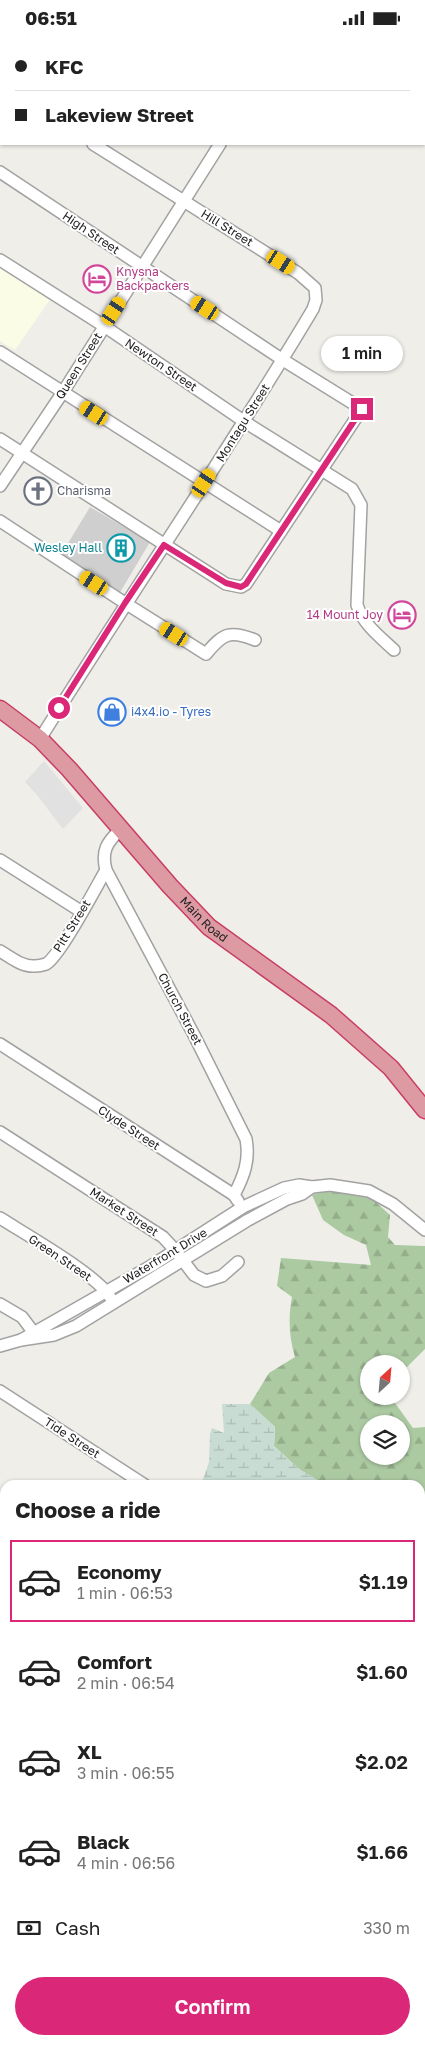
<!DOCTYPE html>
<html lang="en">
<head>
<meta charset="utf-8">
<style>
  body { margin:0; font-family:"Golos Text",sans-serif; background:#f6f6f6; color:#222; height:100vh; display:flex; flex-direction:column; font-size:19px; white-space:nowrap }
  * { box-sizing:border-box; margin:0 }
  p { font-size:16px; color:#767676 }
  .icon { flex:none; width:28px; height:28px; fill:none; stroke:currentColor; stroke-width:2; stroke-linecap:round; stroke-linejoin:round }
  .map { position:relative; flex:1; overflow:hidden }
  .side { position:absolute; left:0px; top:1445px; width:425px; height:565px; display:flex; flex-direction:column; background:#fff; border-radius:15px 15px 0 0; box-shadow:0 1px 4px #0004 }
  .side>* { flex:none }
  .top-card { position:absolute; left:0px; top:0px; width:425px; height:110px; box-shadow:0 1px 4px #0004; display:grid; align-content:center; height:110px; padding:0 15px; background:#fff }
  .needle { width:32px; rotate:26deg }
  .buttons { position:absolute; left:360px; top:1320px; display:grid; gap:10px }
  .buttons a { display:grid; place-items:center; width:50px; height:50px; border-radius:50%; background:#fff; box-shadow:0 1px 4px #0004; font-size:25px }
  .end { position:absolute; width:22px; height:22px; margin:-11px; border:6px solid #db2777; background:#fff; box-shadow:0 0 0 2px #fff }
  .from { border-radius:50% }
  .bubble { position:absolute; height:35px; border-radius:18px; background:#fff; box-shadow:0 1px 4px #0004; font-size:16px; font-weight:600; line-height:35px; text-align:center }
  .car { position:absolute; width:15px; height:30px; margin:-15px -8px; border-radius:6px; box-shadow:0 0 4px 1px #0007; background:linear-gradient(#f5c518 24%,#345 0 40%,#f5c518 0 76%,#345 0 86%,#f5c518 0) }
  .top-card b { display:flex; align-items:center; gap:18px; height:48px; font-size:19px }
  .top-card b+b { border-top:1px solid #e0e0e0 }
  .top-card i { width:12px; height:12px; background:#222 }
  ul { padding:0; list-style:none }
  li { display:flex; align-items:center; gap:15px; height:82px; margin:0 10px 8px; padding:0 5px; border:2px solid transparent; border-radius:0px }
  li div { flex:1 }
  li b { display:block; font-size:19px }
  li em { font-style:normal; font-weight:600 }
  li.on { border-color:#db2777 }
  li>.icon { width:45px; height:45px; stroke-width:1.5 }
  h2 { padding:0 15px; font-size:22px; line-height:60px }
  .pay { display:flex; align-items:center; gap:12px; height:55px; padding:0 15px; font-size:19px }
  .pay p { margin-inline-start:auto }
  .cta { display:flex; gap:10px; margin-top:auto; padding:10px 15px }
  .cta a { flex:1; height:58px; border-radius:30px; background:#db2777; color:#fff; font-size:20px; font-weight:600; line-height:58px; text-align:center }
  .status { display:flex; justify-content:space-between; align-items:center; height:35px; padding:0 25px; background:#fff; direction:ltr }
  .status svg { height:14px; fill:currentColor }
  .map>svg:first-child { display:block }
  .education { fill:#fbfce6 }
  .religious { fill:#cfcfcf }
  .forest { fill:url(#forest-firs); fill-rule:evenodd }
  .wetland { fill:url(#wetland-marsh) }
  .parking { fill:#e1e1e1 }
  .water { fill:#afccd8 }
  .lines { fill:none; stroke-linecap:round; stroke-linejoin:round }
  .minor-casing { stroke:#a2a2a2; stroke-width:14 }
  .highway-casing { stroke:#c73d64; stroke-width:19 }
  .minor { stroke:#fff; stroke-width:11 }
  .highway { stroke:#dd9aa3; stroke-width:16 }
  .route { stroke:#db2777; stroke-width:6 }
  .labels { text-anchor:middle; stroke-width:4; stroke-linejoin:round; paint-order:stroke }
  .street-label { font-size:12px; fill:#212121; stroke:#fff }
  .hotel-label { font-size:12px; fill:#b23c85; stroke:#fff; text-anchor:start }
  .worship-label { font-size:12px; fill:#5b616d; stroke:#fff; text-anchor:start }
  .culture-label { font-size:12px; fill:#0d838f; stroke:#fff; text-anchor:end }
  .shop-label { font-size:12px; fill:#366cbe; stroke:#fff; text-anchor:start }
</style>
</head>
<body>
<div class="status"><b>06:51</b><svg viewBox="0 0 49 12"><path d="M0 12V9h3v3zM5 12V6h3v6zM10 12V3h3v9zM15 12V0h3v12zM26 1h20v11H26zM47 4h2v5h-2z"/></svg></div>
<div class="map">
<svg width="425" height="2010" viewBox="0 0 425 2010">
  <defs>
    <pattern id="forest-firs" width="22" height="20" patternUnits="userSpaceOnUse" patternTransform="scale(1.25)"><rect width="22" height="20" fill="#accaa2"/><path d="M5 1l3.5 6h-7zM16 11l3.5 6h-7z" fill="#94ad8b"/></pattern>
    <pattern id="wetland-marsh" width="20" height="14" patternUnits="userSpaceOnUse" patternTransform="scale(1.25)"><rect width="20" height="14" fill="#c8dcd4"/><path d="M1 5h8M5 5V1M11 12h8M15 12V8" fill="none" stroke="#acbcb6"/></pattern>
  </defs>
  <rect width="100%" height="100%" fill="#f0eee9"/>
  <path class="education" d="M0,230L51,263L15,315L0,306Z"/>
  <path class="religious" d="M90,472L150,507L119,559L59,523Z"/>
  <path class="forest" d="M329,1155L367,1159L390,1180L388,1202L395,1210L425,1211V1314L401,1338V1329H369V1361H390L413,1393L425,1392V1546L420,1544V1450H325L299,1434L274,1411L275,1392L250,1369L269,1338L295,1322C289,1302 288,1283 292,1262L277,1251L281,1223L371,1230L366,1210L344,1200L323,1185L312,1160ZM369,1389H401V1421H369Z"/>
  <path class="wetland" d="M222,1369H250L275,1392L274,1411L299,1434L325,1450H201L209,1427L210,1399L212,1393L224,1398Z"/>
  <path class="parking" d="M44,726L83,773L63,794L37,760L25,747Z"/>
  <path class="water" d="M420,1587L425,1589V2010H0V1599L5,1600V2005H420Z"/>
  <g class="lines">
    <g class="minor-casing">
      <g id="minor">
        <path d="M12,1L13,0"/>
        <path d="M0,23L1,20"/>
        <path d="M0,51H1"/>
        <path d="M0,137L283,325L362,374L246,549L241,552L226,549L0,404"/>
        <path d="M0,225L104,291L245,387L352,454L361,470L357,570C363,589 380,602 394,615"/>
        <path d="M0,317L281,496"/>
        <path d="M0,451L63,357L220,109"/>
        <path d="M0,486L125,568L206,619C223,598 230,595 255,605"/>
        <path d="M40,704C130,560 226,420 313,274L316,265L315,253L298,238L93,109"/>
        <path d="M121,794C107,807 101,816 106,835L194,1000L246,1104C250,1125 244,1141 234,1160"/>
        <path d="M0,825L82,877"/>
        <path d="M0,916C10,922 22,932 35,931C38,931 43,930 46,929C60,921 96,852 106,835"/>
        <path d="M0,1009L234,1160L238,1166"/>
        <path d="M0,1097L163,1202L175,1215L194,1240L206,1246L222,1241L238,1227"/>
        <path d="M0,1183C25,1199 96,1239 110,1262"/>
        <path d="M0,1269L22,1282L37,1302"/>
        <path d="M21,1305L151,1231L243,1172L284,1153L299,1150L312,1152L330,1150L369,1156L393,1169L425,1195"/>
        <path d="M0,1311L21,1305L54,1300L76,1291L248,1185L287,1164L302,1159L312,1152"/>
        <path d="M0,1356L145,1450"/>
      </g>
    </g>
    <g class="highway-casing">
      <g id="highway">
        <path id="s1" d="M0,674L40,704L69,734L170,851L209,892L331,980L391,1033L425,1075"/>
      </g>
    </g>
    <use href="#minor" class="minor"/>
    <use href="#highway" class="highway"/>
  </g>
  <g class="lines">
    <path class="route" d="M59,673L125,568L164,510L226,548L241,552L246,549L362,374"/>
  </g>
  <defs>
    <g id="hotel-ring" transform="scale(1.4375)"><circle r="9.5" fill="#fff" stroke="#d1479c" stroke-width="1.5"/><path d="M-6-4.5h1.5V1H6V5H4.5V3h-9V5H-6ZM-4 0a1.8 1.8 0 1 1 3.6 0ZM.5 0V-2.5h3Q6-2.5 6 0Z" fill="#d1479c"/></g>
    <g id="church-ring" transform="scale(1.4375)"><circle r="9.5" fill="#fff" stroke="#6b7280" stroke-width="1.5"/><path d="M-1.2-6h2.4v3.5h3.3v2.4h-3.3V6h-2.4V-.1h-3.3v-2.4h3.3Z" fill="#6b7280"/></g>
    <g id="building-ring" transform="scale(1.4375)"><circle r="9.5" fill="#fff" stroke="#0f9aa8" stroke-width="1.5"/><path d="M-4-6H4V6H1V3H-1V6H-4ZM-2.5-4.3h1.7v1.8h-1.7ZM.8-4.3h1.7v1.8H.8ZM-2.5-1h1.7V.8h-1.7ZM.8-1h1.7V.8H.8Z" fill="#0f9aa8"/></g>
    <g id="shop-ring" transform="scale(1.4375)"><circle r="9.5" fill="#fff" stroke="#3f7fe0" stroke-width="1.5"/><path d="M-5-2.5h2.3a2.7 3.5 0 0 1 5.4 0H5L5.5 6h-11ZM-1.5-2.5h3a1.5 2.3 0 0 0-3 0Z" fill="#3f7fe0"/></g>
  </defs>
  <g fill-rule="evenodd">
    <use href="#hotel-ring" x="97" y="244"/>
    <use href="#church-ring" x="38" y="456"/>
    <use href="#building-ring" x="121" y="513"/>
    <use href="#hotel-ring" x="402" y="580"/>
    <use href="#shop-ring" x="112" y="677"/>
  </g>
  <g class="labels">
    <g class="street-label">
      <text transform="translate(227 193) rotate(32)" y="4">Hill Street</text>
      <text transform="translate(91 198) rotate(34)" y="4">High Street</text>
      <text transform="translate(161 330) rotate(34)" y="4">Newton Street</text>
      <text transform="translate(79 331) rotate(-58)" y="4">Queen Street</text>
      <text transform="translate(243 388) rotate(-58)" y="4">Montagu Street</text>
      <text dy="4" stroke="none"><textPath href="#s1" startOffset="294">Main Road</textPath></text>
      <text transform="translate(72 891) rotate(-58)" y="4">Pitt Street</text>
      <text transform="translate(180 974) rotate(62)" y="4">Church Street</text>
      <text transform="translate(129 1093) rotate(33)" y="4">Clyde Street</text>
      <text transform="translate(124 1177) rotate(33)" y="4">Market Street</text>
      <text transform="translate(165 1221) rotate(-31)" y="4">Waterfront Drive</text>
      <text transform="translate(60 1223) rotate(34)" y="4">Green Street</text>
      <text transform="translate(72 1403) rotate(33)" y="4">Tide Street</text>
    </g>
    <g class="hotel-label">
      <text x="116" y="241">Knysna<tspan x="116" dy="14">Backpackers</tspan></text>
      <text x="383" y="584" text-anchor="end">14 Mount Joy</text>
    </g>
    <g class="worship-label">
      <text x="57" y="460">Charisma</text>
    </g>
    <g class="culture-label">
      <text x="102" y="517">Wesley Hall</text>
    </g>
    <g class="shop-label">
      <text x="131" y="681">i4x4.io - Tyres</text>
    </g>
  </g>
</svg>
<div class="buttons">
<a><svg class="needle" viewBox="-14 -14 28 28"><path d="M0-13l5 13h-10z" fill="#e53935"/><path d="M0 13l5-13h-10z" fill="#767676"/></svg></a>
<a><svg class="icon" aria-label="layers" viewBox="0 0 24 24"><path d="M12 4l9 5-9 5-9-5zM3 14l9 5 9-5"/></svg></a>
</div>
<i class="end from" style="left:59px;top:673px"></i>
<i class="end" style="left:362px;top:374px"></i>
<div class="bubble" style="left:321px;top:301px;width:82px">1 min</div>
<i class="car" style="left:281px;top:227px;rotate:122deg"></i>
<i class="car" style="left:205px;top:273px;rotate:303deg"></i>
<i class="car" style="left:114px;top:276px;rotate:33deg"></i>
<i class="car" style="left:94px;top:378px;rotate:303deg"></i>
<i class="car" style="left:204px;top:448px;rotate:33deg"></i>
<i class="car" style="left:94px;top:548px;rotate:303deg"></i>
<i class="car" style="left:174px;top:599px;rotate:302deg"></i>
<div class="top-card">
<b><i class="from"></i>KFC</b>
<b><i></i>Lakeview Street</b>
</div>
<section class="side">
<h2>Choose a ride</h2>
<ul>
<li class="on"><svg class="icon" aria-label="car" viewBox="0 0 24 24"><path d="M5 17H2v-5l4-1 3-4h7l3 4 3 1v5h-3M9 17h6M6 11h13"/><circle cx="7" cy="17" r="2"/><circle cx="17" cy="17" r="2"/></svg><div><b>Economy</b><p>1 min · 06:53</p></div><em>$1.19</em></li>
<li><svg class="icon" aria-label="car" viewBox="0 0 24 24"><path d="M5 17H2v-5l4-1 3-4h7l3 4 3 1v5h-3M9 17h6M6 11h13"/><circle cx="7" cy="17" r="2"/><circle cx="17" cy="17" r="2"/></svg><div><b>Comfort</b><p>2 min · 06:54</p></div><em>$1.60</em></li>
<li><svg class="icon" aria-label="car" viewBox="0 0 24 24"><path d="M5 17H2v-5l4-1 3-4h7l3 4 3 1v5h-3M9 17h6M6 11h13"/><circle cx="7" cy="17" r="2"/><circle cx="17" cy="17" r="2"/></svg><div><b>XL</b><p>3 min · 06:55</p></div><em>$2.02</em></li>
<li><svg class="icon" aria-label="car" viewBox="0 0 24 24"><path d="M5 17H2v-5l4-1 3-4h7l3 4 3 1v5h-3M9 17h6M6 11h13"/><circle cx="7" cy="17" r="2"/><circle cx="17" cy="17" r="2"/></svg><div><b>Black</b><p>4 min · 06:56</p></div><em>$1.66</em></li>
</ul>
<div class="pay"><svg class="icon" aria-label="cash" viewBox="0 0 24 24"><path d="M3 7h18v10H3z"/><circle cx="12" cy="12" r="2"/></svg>Cash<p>330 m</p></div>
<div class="cta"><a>Confirm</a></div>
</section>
</div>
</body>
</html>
